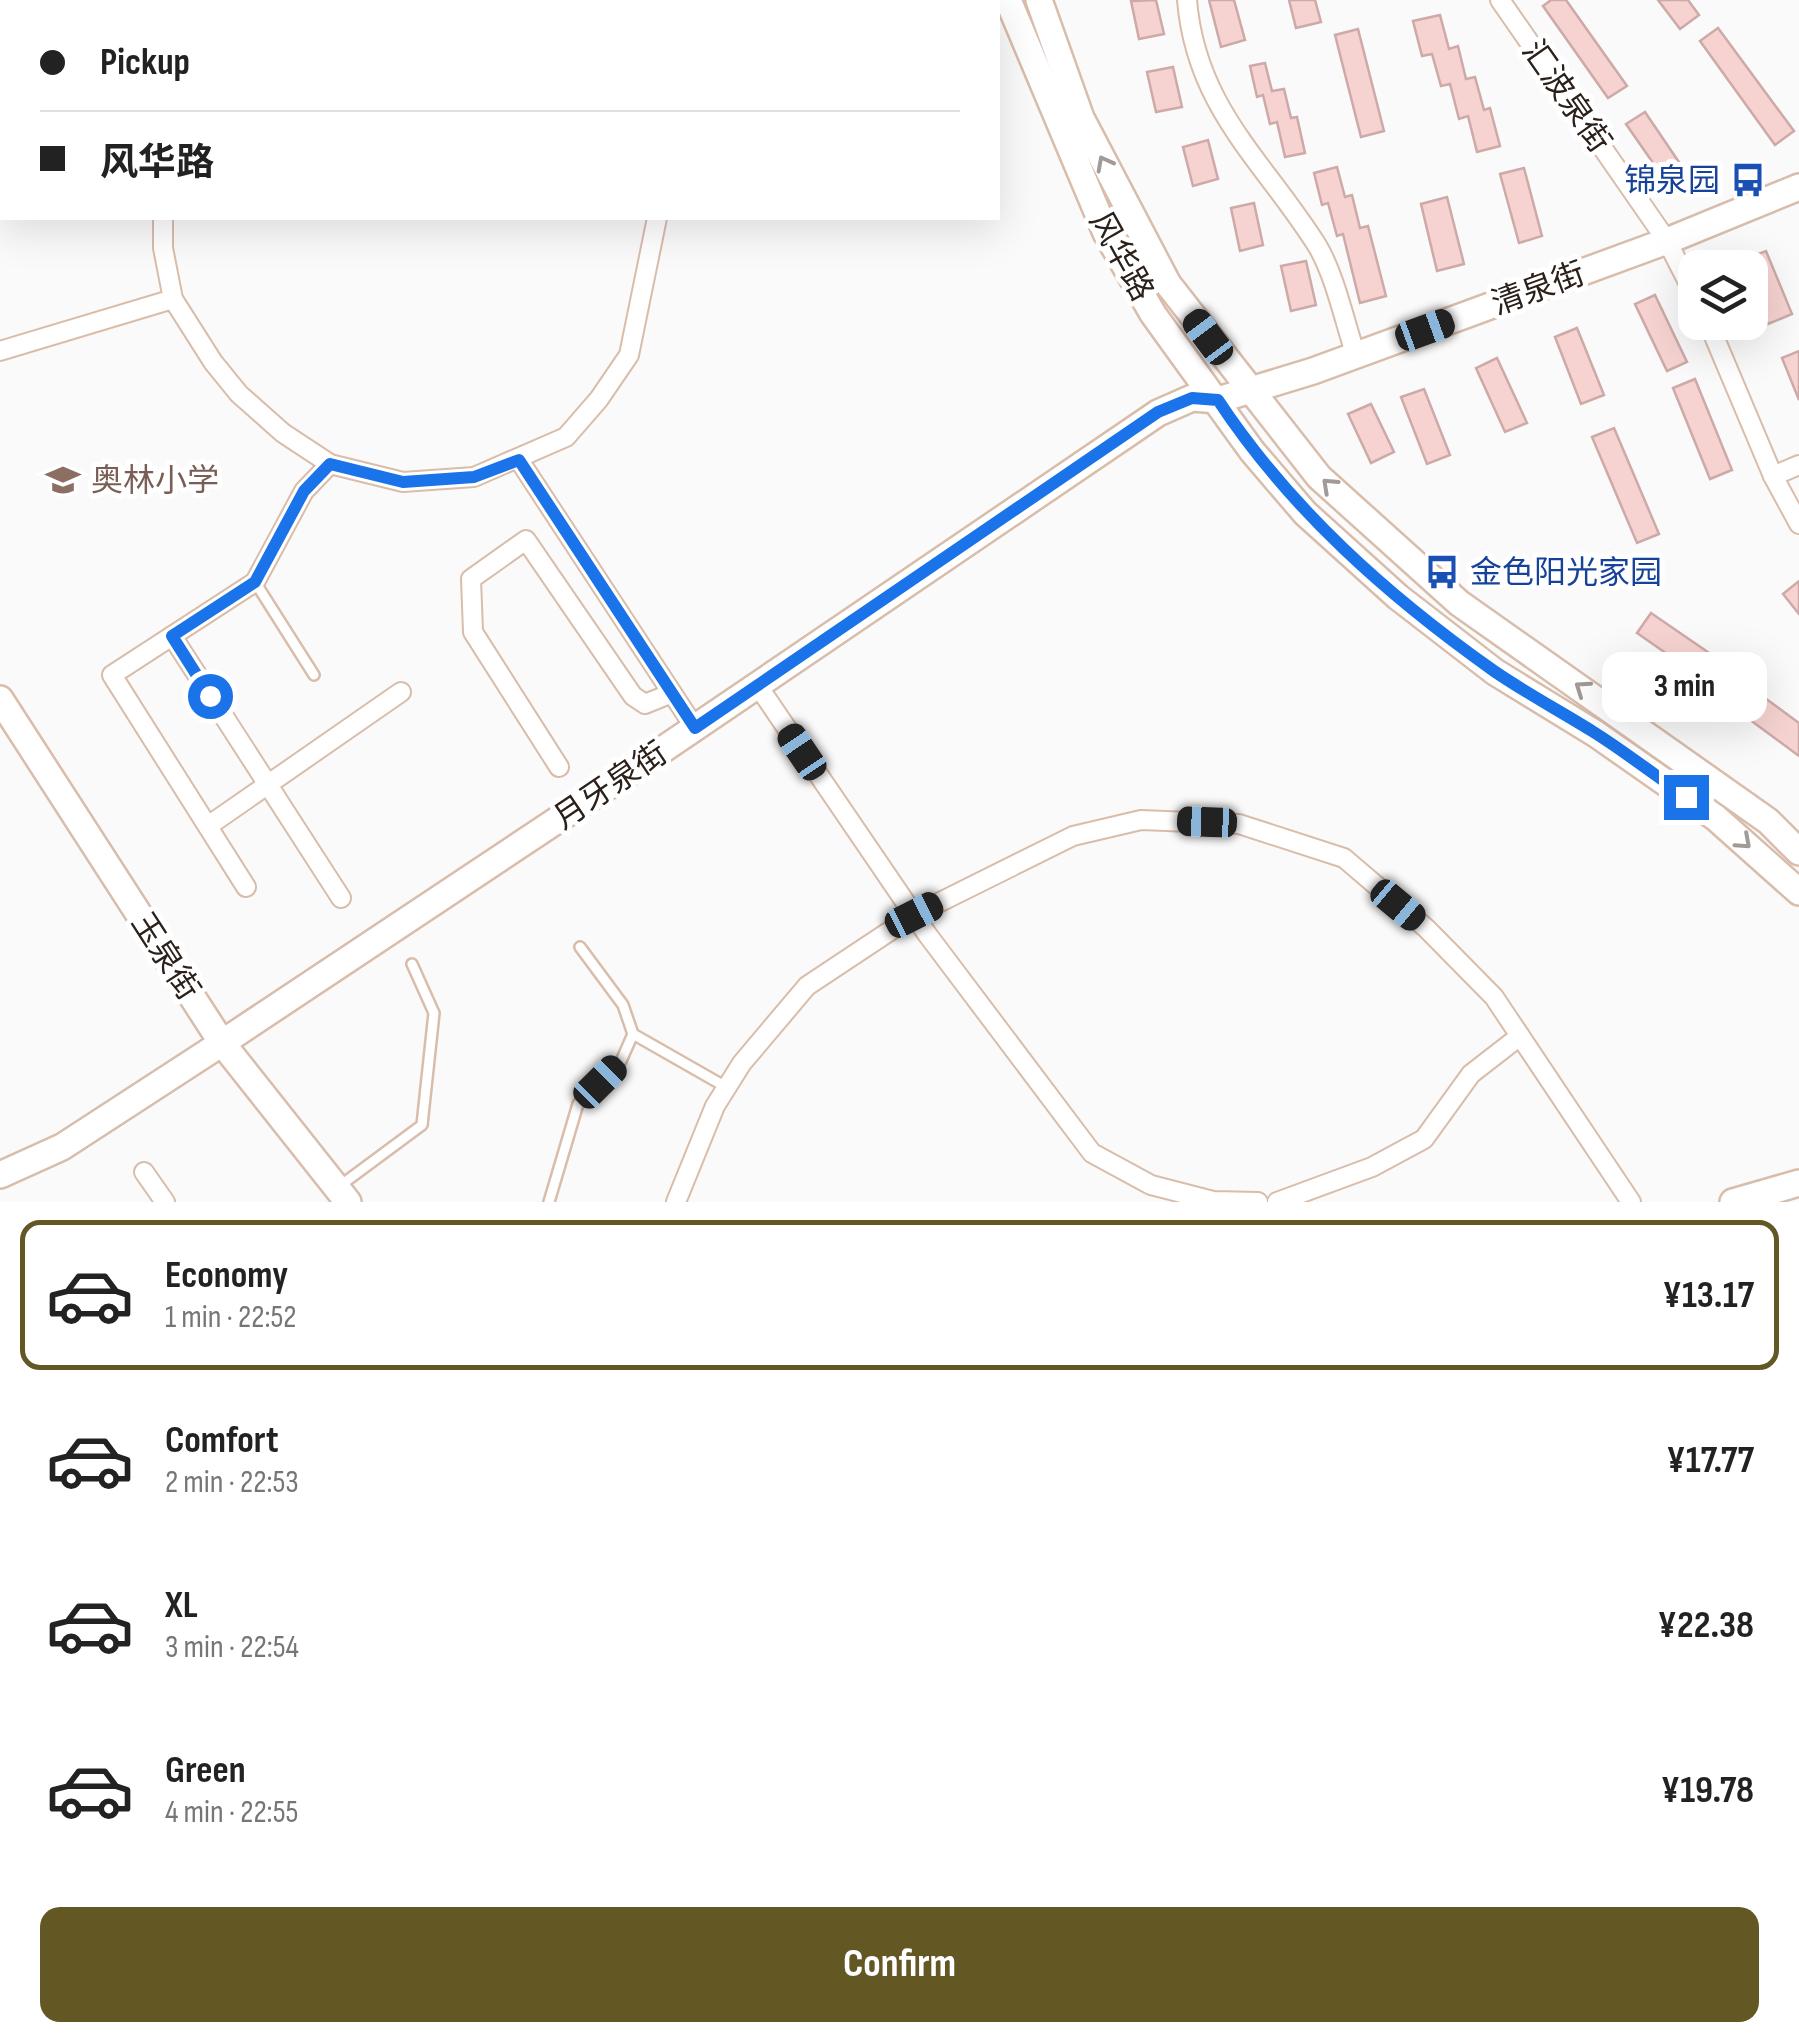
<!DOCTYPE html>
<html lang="en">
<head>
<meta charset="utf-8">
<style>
  body { margin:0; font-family:"Sofia Sans Condensed","Noto Sans SC",sans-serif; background:#f2f2f2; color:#222; height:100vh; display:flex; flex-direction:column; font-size:38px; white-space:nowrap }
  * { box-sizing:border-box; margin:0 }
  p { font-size:32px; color:#767676 }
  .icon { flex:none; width:55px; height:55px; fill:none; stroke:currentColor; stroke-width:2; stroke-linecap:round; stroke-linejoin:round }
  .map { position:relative; height:1202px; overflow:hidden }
  .side { display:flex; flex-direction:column; background:#fff; flex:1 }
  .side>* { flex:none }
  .banner { position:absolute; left:0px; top:0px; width:1000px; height:220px; box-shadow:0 10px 40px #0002; display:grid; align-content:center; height:220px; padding:0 40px; background:#fff }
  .tools { position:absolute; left:1678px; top:250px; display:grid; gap:20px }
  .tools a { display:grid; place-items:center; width:90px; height:90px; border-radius:20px; background:#fff; box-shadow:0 10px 40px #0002; font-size:50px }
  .end { position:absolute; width:45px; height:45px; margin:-22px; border:12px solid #1a73e8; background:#fff; box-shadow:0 0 0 5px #fff }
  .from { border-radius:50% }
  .bubble { position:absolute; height:70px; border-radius:20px; background:#fff; box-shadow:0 10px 40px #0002; font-size:32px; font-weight:700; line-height:70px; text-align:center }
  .car { position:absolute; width:30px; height:60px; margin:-30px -15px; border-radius:12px; box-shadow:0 0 8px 2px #0007; background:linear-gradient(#222 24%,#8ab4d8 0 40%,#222 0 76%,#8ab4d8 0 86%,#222 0) }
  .banner b { display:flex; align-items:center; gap:35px; height:95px; font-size:38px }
  .banner b+b { border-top:2px solid #e0e0e0 }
  .banner i { width:25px; height:25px; background:#222 }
  ul { padding:18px 0 0; list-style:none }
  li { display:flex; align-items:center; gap:30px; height:150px; margin:0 20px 15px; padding:0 20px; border:5px solid transparent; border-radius:20px }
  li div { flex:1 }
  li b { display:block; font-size:38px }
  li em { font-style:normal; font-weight:700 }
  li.on { border-color:#635724 }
  li>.icon { width:90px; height:90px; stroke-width:1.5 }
  .primary-button { display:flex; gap:20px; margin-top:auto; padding:20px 40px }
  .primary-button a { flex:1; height:115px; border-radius:20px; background:#635724; color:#fff; font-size:40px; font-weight:700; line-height:115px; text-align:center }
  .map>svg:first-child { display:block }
  .building { fill:#f6d3d0; stroke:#cdaaa7; stroke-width:2.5 }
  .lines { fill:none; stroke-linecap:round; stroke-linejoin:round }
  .lane-casing { stroke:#d9bdab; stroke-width:14 }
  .street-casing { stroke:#d9bdab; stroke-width:22 }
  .secondary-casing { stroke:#d9bdab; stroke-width:30 }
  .lane { stroke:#fff; stroke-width:9 }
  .street { stroke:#fff; stroke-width:18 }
  .secondary { stroke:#fff; stroke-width:25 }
  .oneway { stroke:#a09b98 }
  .route { stroke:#1a73e8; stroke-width:12 }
  .labels { text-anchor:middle; stroke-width:10; stroke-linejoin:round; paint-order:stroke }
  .street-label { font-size:32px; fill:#2c211a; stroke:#fff }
  .transit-label { font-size:32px; fill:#164399; stroke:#fff; text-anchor:end }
  .education-label { font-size:32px; fill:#785e54; stroke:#fff; text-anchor:start }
</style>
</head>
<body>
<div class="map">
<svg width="1799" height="1202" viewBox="0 0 1799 1202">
  <rect width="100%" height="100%" fill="#fafafa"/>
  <g class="building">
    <path d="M1156,0L1164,34L1139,39L1131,1Z"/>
    <path d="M1209,0H1234L1245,40L1221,47Z"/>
    <path d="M1289,0H1315L1321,22L1296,28Z"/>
    <path d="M1551,0H1566L1627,86L1608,98L1543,6Z"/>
    <path d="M1658,0H1688L1699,15L1680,29Z"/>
    <path d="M1440,15L1449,49L1458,46L1466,79L1475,77L1484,110L1490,108L1500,146L1477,152L1468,116L1459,119L1450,84L1441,86L1432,54L1422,56L1413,21Z"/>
    <path d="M1718,28L1794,131L1775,145L1700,41Z"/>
    <path d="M1358,29L1384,131L1361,137L1335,35Z"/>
    <path d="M1265,63L1272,91L1284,89L1291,118L1297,117L1305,153L1285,157L1277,122L1270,124L1263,95L1257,97L1250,66Z"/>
    <path d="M1173,67L1182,107L1156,112L1147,72Z"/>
    <path d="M1645,112L1687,174L1669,186L1626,124Z"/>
    <path d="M1208,140L1218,179L1193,186L1183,147Z"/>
    <path d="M1337,167L1345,197L1352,195L1360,228L1368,226L1386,296L1360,303L1343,234L1337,236L1328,203L1322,205L1314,173Z"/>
    <path d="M1524,168L1542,236L1519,243L1500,174Z"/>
    <path d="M1447,197L1464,264L1437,271L1421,204Z"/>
    <path d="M1254,203L1263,245L1240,251L1231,208Z"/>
    <path d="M1766,251L1792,314L1768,324L1750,279V268H1745L1742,260Z"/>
    <path d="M1306,261L1316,305L1291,311L1281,266Z"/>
    <path d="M1655,295L1687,362L1667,371L1635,304Z"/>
    <path d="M1577,328L1604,395L1581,404L1555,337Z"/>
    <path d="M1799,351V400L1782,358Z"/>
    <path d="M1497,358L1527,423L1505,432L1476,368Z"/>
    <path d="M1695,379L1732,470L1710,479L1673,388Z"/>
    <path d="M1424,389L1450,455L1427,464L1401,397Z"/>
    <path d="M1371,404L1394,452L1371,463L1348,414Z"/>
    <path d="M1614,428L1659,534L1637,543L1592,437Z"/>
    <path d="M1799,581V614L1783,594Z"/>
    <path d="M1651,613L1734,670L1720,691L1637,633Z"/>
    <path d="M1750,687L1799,723V756L1734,708Z"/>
  </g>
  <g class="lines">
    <g class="lane-casing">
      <g id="lane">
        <path d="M255,582L314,675"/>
        <path d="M633,1034L726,1087"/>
        <path d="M341,1185L422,1125L434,1013L412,964"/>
        <path d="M549,1202L578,1104L621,1061L633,1034L623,1005L580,947"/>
      </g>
    </g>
    <g class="street-casing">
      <g id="street">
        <path d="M302,0L304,2"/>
        <path d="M1187,0C1196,109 1265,162 1318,247C1335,276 1345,323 1356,356"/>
        <path d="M1500,0L1667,241L1695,296"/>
        <path d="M230,2L236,0"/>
        <path d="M772,2L780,0"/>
        <path d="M0,101L2,99"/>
        <path d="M163,218V248L173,299L213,362L239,394L283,433L330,464L403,482L474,477L566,437L599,399L629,355L657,218"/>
        <path d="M1708,322L1773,476L1799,524"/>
        <path d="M0,351L173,299"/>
        <path d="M519,460L695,728"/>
        <path d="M1773,476L1799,465"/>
        <path d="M172,636L341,898"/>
        <path d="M758,686L927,934L1092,1153L1151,1185L1213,1201L1258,1202"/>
        <path d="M559,767L473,632L471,579L526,540L633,696L645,704L672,693"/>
        <path d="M208,826L401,692"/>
        <path d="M246,887L112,675L255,582L304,491L330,464"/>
        <path d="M144,1172L165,1202"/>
        <path d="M676,1202L715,1106L742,1063L807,986L914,915L1073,836L1141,820L1239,824L1344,858L1426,928L1494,997L1631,1202"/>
        <path d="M1277,1202L1372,1167L1424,1139L1471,1074L1520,1036"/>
      </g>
    </g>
    <g class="secondary-casing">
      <g id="secondary">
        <path d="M1008,0L1106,233L1153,314L1252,451L1305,513L1398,597L1495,672L1596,734L1716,818L1799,892"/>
        <path d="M1039,0L1081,118L1168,284L1319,477L1459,603L1768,821L1799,852"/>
        <path d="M0,699L222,1043L348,1202"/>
        <path d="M0,1175L62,1147L222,1043L646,761L1158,413L1192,398L1218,400L1313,371L1667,241L1799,187"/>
        <path d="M1733,1202L1799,1183"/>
      </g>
    </g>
    <use href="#lane" class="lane"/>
    <use href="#street" class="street"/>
    <use href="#secondary" class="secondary"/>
  </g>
  <defs><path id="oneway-chevron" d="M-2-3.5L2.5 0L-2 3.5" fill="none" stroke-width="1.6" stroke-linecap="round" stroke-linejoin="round" transform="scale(2.5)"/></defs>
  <g class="oneway">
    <use href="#oneway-chevron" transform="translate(1104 163) rotate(-118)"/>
    <use href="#oneway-chevron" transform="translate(1329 485) rotate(-137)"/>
    <use href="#oneway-chevron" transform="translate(1582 688) rotate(-145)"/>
    <use href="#oneway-chevron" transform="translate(1744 842) rotate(42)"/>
  </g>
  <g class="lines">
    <path class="route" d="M210,696L172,636L255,582L304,491L330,464L403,482L474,477L519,460L695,728L1158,412L1192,398L1218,400C1290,509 1388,596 1494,671C1526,693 1560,711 1592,731C1624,751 1655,775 1686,797"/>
  </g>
  <defs>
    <g id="bus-bare" transform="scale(2.7)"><path d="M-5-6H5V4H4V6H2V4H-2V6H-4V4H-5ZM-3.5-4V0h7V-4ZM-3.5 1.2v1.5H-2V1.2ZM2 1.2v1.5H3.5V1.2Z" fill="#1a4fb4" stroke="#fff" stroke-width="2.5" paint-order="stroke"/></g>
    <g id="school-bare" transform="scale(2.7)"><path d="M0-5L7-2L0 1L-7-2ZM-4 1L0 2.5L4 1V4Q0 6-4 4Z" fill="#8d6e63" stroke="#fff" stroke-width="2.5" paint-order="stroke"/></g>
  </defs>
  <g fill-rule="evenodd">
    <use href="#bus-bare" x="1748" y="180"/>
    <use href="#school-bare" x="63" y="480"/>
    <use href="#bus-bare" x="1442" y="572"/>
  </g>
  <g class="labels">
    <g class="street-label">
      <text transform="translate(1567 96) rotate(55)" y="11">汇波泉街</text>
      <text transform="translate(1122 256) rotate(61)" y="11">风华路</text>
      <text transform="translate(1538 288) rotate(-20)" y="11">清泉街</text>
      <text transform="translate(610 785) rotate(-34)" y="11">月牙泉街</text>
      <text transform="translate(166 956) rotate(57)" y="11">玉泉街</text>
    </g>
    <g class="transit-label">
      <text x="1720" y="191">锦泉园</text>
      <text x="1470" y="583" text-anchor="start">金色阳光家园</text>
    </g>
    <g class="education-label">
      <text x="91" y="491">奥林小学</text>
    </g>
  </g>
</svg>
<div class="tools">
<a><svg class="icon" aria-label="layers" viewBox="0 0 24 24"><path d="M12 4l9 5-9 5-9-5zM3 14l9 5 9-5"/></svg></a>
</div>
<i class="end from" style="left:210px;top:696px"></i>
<i class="end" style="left:1686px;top:797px"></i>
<div class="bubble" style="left:1602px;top:652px;width:165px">3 min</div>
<i class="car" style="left:1425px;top:330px;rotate:70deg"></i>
<i class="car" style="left:1208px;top:337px;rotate:323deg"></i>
<i class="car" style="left:802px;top:752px;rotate:326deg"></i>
<i class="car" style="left:1207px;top:822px;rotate:272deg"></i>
<i class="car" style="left:1398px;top:905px;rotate:130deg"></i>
<i class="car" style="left:914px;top:915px;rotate:63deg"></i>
<i class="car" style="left:600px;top:1082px;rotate:45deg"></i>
<div class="banner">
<b><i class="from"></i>Pickup</b>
<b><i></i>风华路</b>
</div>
</div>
<section class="side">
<ul>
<li class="on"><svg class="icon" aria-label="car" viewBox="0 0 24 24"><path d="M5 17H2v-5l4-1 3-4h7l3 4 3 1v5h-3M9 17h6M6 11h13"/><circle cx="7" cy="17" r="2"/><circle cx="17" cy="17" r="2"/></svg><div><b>Economy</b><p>1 min · 22:52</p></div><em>¥13.17</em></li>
<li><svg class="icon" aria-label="car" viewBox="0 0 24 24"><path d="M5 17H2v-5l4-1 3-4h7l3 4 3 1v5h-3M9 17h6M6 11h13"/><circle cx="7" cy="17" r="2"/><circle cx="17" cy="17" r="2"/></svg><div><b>Comfort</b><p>2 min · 22:53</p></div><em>¥17.77</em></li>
<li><svg class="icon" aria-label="car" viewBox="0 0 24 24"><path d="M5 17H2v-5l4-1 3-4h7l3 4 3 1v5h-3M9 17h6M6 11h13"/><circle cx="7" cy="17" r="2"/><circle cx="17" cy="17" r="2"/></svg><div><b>XL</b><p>3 min · 22:54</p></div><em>¥22.38</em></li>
<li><svg class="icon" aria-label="car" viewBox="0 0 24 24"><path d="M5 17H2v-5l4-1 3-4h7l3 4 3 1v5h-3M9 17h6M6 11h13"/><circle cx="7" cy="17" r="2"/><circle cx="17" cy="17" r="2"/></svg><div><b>Green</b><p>4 min · 22:55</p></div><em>¥19.78</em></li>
</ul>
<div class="primary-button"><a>Confirm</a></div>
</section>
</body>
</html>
